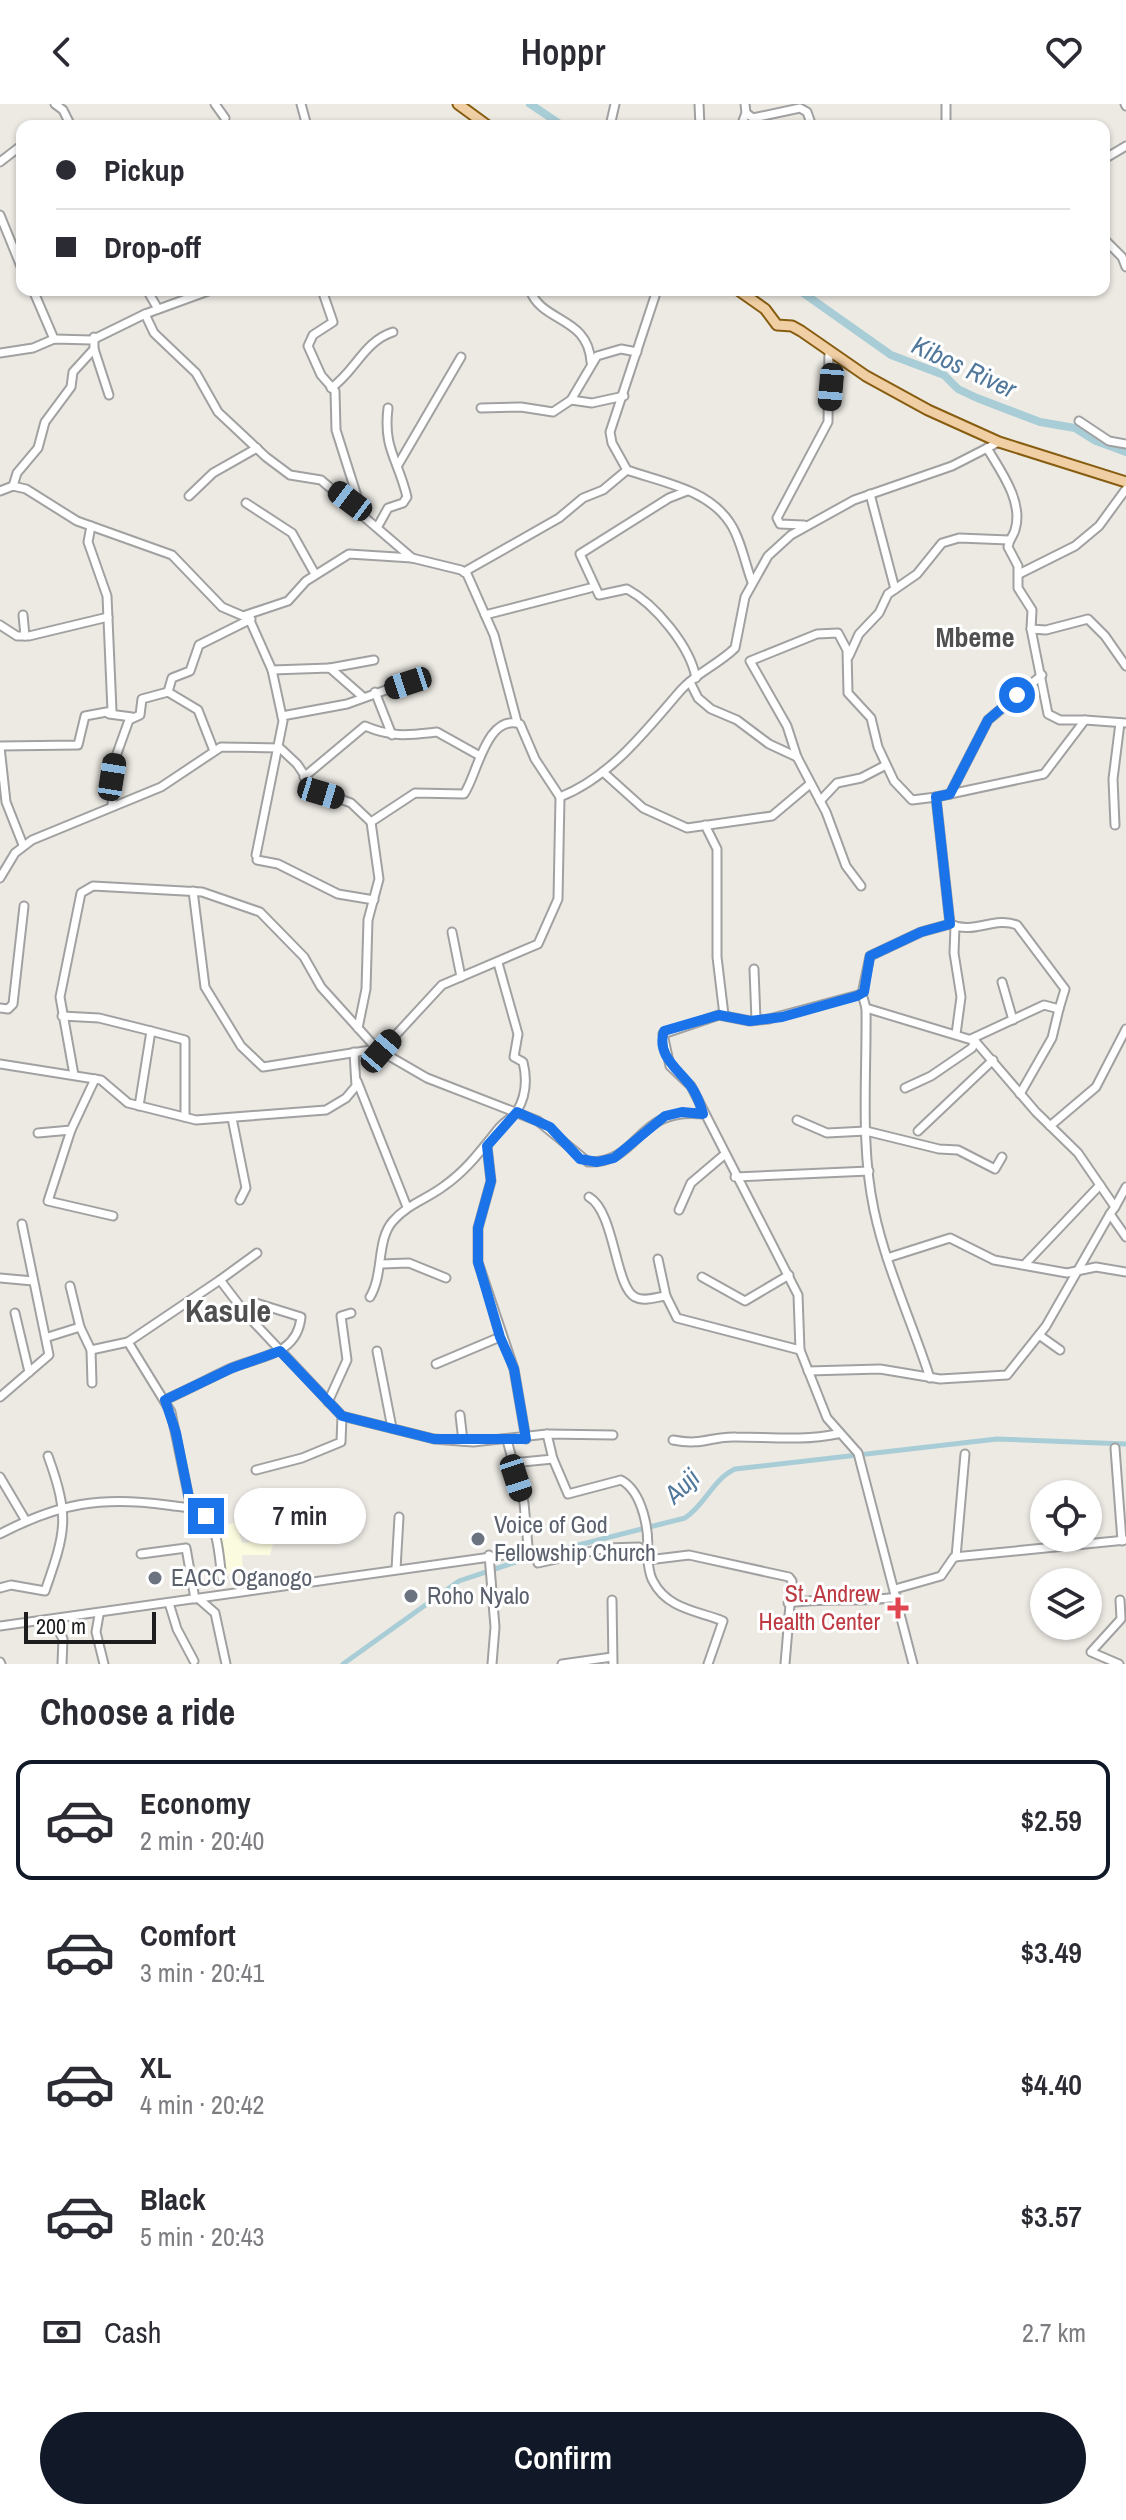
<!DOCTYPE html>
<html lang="en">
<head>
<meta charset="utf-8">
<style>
  body { margin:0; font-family:"Archivo Narrow",sans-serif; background:#f2f2f3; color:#2b2b33; height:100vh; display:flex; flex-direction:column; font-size:30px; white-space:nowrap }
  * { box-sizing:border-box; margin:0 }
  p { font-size:26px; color:#7c7c81 }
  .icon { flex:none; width:44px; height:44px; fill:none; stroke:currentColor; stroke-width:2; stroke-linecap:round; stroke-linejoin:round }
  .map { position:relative; height:1560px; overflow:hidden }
  .drawer { display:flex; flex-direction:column; background:#fff; flex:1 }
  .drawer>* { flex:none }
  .hud { position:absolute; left:16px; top:16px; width:1094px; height:176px; border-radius:16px; box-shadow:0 2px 6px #0004; display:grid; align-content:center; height:176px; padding:0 40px; background:#fff }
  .controls { position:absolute; left:1030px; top:1376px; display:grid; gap:16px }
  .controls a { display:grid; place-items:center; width:72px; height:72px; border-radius:50%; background:#fff; box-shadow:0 2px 6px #0004; font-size:40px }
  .scale { position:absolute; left:24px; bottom:20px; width:132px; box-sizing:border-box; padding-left:8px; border:4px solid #1d1d1d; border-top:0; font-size:22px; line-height:28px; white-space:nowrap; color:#1d1d1d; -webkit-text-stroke:6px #fff; paint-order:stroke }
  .end { position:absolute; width:36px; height:36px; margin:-18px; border:10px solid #1a73e8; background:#fff; box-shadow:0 0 0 4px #fff }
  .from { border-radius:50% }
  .bubble { position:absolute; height:56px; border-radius:28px; background:#fff; box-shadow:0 2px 6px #0004; font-size:26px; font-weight:600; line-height:56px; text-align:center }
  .car { position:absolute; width:24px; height:48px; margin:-24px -12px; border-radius:10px; box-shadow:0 0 6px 2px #0007; background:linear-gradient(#222 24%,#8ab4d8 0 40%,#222 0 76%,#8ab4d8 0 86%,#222 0) }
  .hud b { display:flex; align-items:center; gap:28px; height:76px; font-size:30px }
  .hud b+b { border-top:2px solid #e1e1e2 }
  .hud i { width:20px; height:20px; background:#2b2b33 }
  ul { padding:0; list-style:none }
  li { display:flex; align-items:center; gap:24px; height:120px; margin:0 16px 12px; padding:0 24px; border:4px solid transparent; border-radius:16px }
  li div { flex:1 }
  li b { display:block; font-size:30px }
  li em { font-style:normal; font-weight:600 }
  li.selected { border-color:#111827 }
  li>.icon { width:72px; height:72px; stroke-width:1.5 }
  h2 { padding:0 40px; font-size:36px; line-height:96px }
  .pay { display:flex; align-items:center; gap:20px; height:88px; padding:0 40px; font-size:30px }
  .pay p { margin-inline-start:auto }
  .button { display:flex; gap:16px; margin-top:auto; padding:16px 40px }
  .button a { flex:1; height:92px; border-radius:48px; background:#111827; color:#fff; font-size:32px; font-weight:600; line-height:92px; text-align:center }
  header { display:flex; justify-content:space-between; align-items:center; height:104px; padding:0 40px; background:#fff; font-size:36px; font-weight:600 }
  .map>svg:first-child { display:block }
  .education { fill:#fbfbdf }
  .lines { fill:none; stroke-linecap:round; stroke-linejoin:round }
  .canal { stroke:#a9cdd6; stroke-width:5 }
  .river { stroke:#a9cdd6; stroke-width:8 }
  .minor-casing { stroke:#a1a1a1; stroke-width:11 }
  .major-casing { stroke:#875d10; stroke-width:13 }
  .minor { stroke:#fff; stroke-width:7 }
  .major { stroke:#f1cfa5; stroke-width:9 }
  .route { stroke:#1a73e8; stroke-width:10 }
  .worship-dot { fill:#6b7280; stroke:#fff; stroke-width:3 }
  .health-dot { fill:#e0444e; stroke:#fff; stroke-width:3 }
  .labels { text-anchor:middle; stroke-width:6; stroke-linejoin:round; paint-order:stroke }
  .worship-label { font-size:24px; fill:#5b616d; stroke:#fff; text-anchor:start }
  .health-label { font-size:24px; fill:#be3a42; stroke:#fff; text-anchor:end }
  .water-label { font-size:26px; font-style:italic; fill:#51789b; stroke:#fff }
  .quarter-label { font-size:28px; font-weight:bold; fill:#505050; stroke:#fff }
  .district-label { font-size:32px; font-weight:bold; fill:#505050; stroke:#fff }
</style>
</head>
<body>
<header><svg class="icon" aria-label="back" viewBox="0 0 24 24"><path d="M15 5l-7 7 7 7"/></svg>Hoppr<svg class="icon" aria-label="heart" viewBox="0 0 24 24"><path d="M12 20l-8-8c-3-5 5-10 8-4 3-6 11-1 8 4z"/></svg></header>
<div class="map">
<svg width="1126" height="1560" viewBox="0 0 1126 1560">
  <rect width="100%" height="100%" fill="#edeae4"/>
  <path class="education" d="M236,1418L242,1439L274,1436L270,1451H242L243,1468L223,1471L216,1425Z"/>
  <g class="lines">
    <path class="canal" d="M343,1560L459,1477L531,1453L685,1414C706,1400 712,1376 735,1365L997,1335L1126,1340"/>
    <g class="river">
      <path d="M530,0L563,22"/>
      <path d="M799,186L891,251L944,271L958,285L977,294L1040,318L1075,324L1096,337L1126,348"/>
    </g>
    <g class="minor-casing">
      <g id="minor">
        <path d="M55,0L63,6L71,22"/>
        <path d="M215,0L225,14"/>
        <path d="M301,0L307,22"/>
        <path d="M699,0L700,22"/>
        <path d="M946,0V22"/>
        <path d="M1125,0L1126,2"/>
        <path d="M746,9L753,14L800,4L807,8L812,22"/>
        <path d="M610,22L615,0"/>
        <path d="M741,22L746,9L745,0"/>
        <path d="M1104,55L1126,42"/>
        <path d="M0,58L22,41"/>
        <path d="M0,111L22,165"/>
        <path d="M1104,135L1122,153L1126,163"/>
        <path d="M33,186L54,235"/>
        <path d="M147,186L158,205"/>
        <path d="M322,186L333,218L313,231L308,242L321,271L335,287L336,326L362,408"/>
        <path d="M530,186C542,219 588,212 591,258"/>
        <path d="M657,186L610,328L612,339L627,366C661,378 708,385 730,419C741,435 745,460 752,478"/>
        <path d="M145,210L154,229L196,269L218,308L266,353L290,371L321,376L412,454"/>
        <path d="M94,245L109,291"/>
        <path d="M0,249L33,244L54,235L92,236L145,210L211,186"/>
        <path d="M331,284C354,269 364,237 393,228"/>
        <path d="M571,296L597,252L621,245L637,248"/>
        <path d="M481,304L521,303L553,308L571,296L592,299L624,292"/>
        <path d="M1079,317L1109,337L1126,340"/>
        <path d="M987,344C1000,366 1024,398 1015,426C1013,433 1009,435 1008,443L1018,462V484L1032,506L1031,525L1048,610L1060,616H1085"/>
        <path d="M398,361L461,253"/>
        <path d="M13,382L17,369L38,344L45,318L71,283L73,268L94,245V233"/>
        <path d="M0,387L13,382L26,385L77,417L172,451L222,503L243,512L288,497L306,477L349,450L412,454L461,466L467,470L494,531L517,618"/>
        <path d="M687,387L669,394L580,450L599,491L627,485C655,500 690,542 696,574"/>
        <path d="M870,390L895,485"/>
        <path d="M189,392L213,369L257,344"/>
        <path d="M246,399L292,429L315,470"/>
        <path d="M804,421L780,420L777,414L828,318L829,246"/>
        <path d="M378,422L388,404L403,399L407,393C398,355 383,345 388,304"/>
        <path d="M464,468L559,414L583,394L603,386L627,366"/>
        <path d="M1019,470L1075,442L1099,422L1126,385"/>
        <path d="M23,511L25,532"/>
        <path d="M485,511L590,484"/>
        <path d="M248,512L272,566L283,617L256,751"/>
        <path d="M0,521L17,532H29L108,513"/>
        <path d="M1031,525L1046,526L1088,515L1105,532L1126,562"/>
        <path d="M849,552L859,530L879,509L888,490L917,470L942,439L959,434L1009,436"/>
        <path d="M330,564L374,556"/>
        <path d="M272,566L330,564L363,593"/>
        <path d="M690,578L698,594L711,605L737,616L769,640L797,653"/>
        <path d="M168,588L172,574L190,567L199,541L251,515"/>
        <path d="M375,588L392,631"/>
        <path d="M109,610L132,613"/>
        <path d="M282,612L347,600L422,573"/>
        <path d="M0,642L78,641L85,612L112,607L107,492L88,438L91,422"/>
        <path d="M0,643L6,698L23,741"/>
        <path d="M603,668L643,704L687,724L772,712L810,680"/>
        <path d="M304,673L365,622C393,634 409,631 437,628L480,652"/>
        <path d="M950,690L988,616L1042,571"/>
        <path d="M820,697L837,679L861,674L886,661"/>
        <path d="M112,702L115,655L129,616L140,611L142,595L168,588L198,606L214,647"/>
        <path d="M705,721L717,745V853L724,911"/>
        <path d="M1115,721L1113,675L1120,619"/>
        <path d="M257,756L278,760L338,790L374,796"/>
        <path d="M0,774L15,749L32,736L161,683L221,643L280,644L297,660L314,685L351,699L371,718"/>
        <path d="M861,782L846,762L826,708L797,653L787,622L750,557L817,530L838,529L847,546L848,589L871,614L878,643L894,677L912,696L936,693"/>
        <path d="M193,787L205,883L241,942L263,963L377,945L427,974L538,1017L588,1058C642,1059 634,1003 703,1010"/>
        <path d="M950,820C974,831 994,812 1017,821L1065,885L1059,905"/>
        <path d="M955,822L954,849L961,893L956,930"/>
        <path d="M452,828L461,873"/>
        <path d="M754,865L756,916"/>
        <path d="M1002,878L1013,916"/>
        <path d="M862,890L866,904C867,971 860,1040 874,1106C886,1163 912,1218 930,1274"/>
        <path d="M0,904L8,905L13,900L24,802"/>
        <path d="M866,904L975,937L1036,1008L1078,1049L1115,1103L1110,1110L1126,1133"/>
        <path d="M62,912L99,914L151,927L139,1002"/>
        <path d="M358,924L366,885L368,816L379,775L371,718L415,689L464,690C477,672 486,609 520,620L535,655L560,693C611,673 646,626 681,586C696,569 719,560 735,544L745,493L768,452L791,431L854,396L952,362L999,338"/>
        <path d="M151,927L185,936V1013"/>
        <path d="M971,935L1044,901L1059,905L1052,934L1020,990"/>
        <path d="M381,947L442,881L538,840L558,795L560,693"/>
        <path d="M0,960L101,976L128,999L196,1016L326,1006L346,994L356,982L354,948"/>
        <path d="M74,971L60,893L81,789L93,782L202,788L260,808L304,853L321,883L377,945"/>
        <path d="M357,977L407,1103"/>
        <path d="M905,984L931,972L972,944L975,937"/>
        <path d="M232,1014L246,1084L240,1096"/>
        <path d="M797,1016L827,1029L866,1027L939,1045L958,1046L995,1065L1002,1053"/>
        <path d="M1050,1022L1096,983L1126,925"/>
        <path d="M71,1026L48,1097L113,1112"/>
        <path d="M918,1027L993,956"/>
        <path d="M38,1029L71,1026L95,975"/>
        <path d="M487,1042L491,1077L478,1124V1158L514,1265L526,1335"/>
        <path d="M735,1073L869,1067"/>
        <path d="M589,1093C615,1108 615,1183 635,1193C644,1198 656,1193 666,1192L677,1214L800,1246"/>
        <path d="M1115,1103L1126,1083"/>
        <path d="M679,1106L691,1079L724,1051"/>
        <path d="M887,1154L950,1134L994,1156L1067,1169L1096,1163L1126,1168"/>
        <path d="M658,1155L666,1192"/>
        <path d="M1026,1159L1100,1081"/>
        <path d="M382,1160L409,1159L446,1174"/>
        <path d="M702,1173L745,1197L789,1171"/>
        <path d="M0,1174L33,1177"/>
        <path d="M220,1176L257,1149"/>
        <path d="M70,1182L80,1223"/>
        <path d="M370,1193C384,1170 376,1136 393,1117C408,1100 427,1095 444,1082C467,1066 482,1045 499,1024C504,1018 513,1013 517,1007C526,992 527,974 523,958L514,953L518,930L498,859"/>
        <path d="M15,1209L29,1268"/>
        <path d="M1039,1231L1060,1246"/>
        <path d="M48,1233L80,1223L91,1246L128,1238L220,1176L246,1210L342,1312L434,1335L473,1338L547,1330L613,1331"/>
        <path d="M128,1238L171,1308L191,1404"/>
        <path d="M91,1246L92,1279"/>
        <path d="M377,1247L392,1324"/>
        <path d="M436,1260L500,1233"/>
        <path d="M808,1267L880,1265L940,1275L1007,1271L1046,1222L1110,1110"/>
        <path d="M0,1293L49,1251L22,1120"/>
        <path d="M165,1296C187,1286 208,1275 229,1265C257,1252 297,1253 301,1213L256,1199"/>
        <path d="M328,1298L347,1256L341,1212L351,1209"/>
        <path d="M460,1311L463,1337"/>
        <path d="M547,1330L553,1355L568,1390L621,1376C643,1388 650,1428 647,1451"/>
        <path d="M673,1336C703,1342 711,1332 736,1333C770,1333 803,1337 837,1330"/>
        <path d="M1115,1344L1122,1437"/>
        <path d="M512,1359L553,1355"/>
        <path d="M256,1366L302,1354L341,1338L342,1312"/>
        <path d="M0,1373L26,1417"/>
        <path d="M0,1430C59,1399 101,1392 167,1401C178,1403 194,1402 203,1410C219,1422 219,1455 222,1474"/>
        <path d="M141,1450L186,1444L195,1495"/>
        <path d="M489,1451L495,1523L492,1560"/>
        <path d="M956,1453L965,1350"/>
        <path d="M648,1456L689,1451L789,1473L792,1477L785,1560"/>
        <path d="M538,1459L606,1444L639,1443C652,1453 646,1465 653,1477C667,1505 698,1507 723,1517L708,1560"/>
        <path d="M396,1465L399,1413"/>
        <path d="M0,1484L11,1481L45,1487C66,1427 70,1413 48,1352"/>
        <path d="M895,1485L941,1472L954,1453L1126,1436"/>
        <path d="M199,1495L215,1509L226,1560"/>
        <path d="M612,1496L613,1560"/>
        <path d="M169,1499L177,1525L194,1557"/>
        <path d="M788,1499C825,1493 861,1499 897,1493"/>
        <path d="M99,1511L96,1528L104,1560"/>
        <path d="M53,1516L63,1535L62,1560"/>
        <path d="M0,1522L519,1449L528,1442L524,1399L507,1336"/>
        <path d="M0,1558L1,1560"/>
        <path d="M562,1560L612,1553"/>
        <path d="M913,1560L858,1349L827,1314L800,1246L798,1191L691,982L670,962L663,930L719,911L750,917L769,915L862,890L870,852L921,828L950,820L936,693L1044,670L1085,616L1126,619"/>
        <path d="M1119,1560L1091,1548L1121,1515L1120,1496"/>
      </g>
    </g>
    <g class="major-casing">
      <g id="major">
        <path d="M458,0L488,22"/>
        <path d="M738,186L765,205L777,221L792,222L801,227L866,272L928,306L999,338L1126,378"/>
      </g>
    </g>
    <use href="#minor" class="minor"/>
    <use href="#major" class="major"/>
  </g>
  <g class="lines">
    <path class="route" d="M206,1412L191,1404L176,1329L165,1296L232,1264L280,1247L342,1312L434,1335H526L514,1265L500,1233L478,1158V1124L491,1077L487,1042L517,1008L550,1023L580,1055L597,1058L614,1054L665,1012L682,1008L703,1010C700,1000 697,990 690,981C678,965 656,951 664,927L719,911L750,917L782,913L857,892L864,888L870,852L921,828L950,820L936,693L950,690L988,616L1017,591"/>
  </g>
  <g class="worship-dot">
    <circle cx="478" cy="1435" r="8"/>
    <circle cx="155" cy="1474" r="8"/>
    <circle cx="411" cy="1492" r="8"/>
  </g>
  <path class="health-dot" d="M894 1492h8v8h8v8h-8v8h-8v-8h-8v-8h8z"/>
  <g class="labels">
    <g class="worship-label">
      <text x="494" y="1429">Voice of God<tspan x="494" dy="28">Fellowship Church</tspan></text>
      <text x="171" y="1482">EACC Oganogo</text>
      <text x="427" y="1500">Roho Nyalo</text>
    </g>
    <g class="health-label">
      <text x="880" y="1498">St. Andrew<tspan x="880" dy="28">Health Center</tspan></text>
    </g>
    <g class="water-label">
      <text transform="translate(964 263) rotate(25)" y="9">Kibos River</text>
      <text transform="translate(682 1382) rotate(-43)" y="9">Auji</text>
    </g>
    <g class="quarter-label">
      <text x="975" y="543">Mbeme</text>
    </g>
    <g class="district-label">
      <text x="228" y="1218">Kasule</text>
    </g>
  </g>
</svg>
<div class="controls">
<a><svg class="icon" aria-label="locate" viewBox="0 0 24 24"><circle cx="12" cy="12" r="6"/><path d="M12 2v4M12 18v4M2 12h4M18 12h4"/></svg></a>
<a><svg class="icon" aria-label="layers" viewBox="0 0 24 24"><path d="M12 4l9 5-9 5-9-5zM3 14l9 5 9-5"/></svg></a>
</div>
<div class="scale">200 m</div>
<i class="end from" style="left:1017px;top:591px"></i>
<i class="end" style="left:206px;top:1412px"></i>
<div class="bubble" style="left:234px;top:1384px;width:132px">7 min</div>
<i class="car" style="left:831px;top:283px;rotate:185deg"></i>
<i class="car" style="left:350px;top:397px;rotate:307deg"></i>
<i class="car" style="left:408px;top:579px;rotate:252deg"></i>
<i class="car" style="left:112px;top:673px;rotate:9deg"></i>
<i class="car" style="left:321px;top:689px;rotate:107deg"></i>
<i class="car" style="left:381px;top:947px;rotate:41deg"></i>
<i class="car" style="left:516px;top:1374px;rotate:162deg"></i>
<div class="hud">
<b><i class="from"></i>Pickup</b>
<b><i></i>Drop-off</b>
</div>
</div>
<section class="drawer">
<h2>Choose a ride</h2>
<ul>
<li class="selected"><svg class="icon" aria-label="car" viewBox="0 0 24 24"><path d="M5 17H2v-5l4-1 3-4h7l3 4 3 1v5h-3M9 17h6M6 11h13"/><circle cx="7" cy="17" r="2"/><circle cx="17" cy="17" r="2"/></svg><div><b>Economy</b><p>2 min · 20:40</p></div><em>$2.59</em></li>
<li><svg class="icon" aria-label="car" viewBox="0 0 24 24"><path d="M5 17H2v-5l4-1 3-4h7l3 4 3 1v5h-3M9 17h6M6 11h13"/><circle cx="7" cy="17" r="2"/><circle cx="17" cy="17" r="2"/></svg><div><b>Comfort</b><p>3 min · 20:41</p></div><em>$3.49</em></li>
<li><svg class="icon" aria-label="car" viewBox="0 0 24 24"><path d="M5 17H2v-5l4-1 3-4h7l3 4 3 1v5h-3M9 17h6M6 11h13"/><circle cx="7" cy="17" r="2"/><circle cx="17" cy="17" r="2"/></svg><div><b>XL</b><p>4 min · 20:42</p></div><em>$4.40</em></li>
<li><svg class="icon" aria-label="car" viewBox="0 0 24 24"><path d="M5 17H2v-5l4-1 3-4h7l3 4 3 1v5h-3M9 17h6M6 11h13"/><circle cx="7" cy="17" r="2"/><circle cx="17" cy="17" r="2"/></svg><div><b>Black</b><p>5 min · 20:43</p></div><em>$3.57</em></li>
</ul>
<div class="pay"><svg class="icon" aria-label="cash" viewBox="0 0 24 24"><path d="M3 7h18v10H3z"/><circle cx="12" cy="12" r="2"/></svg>Cash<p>2.7 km</p></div>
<div class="button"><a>Confirm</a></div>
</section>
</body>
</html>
